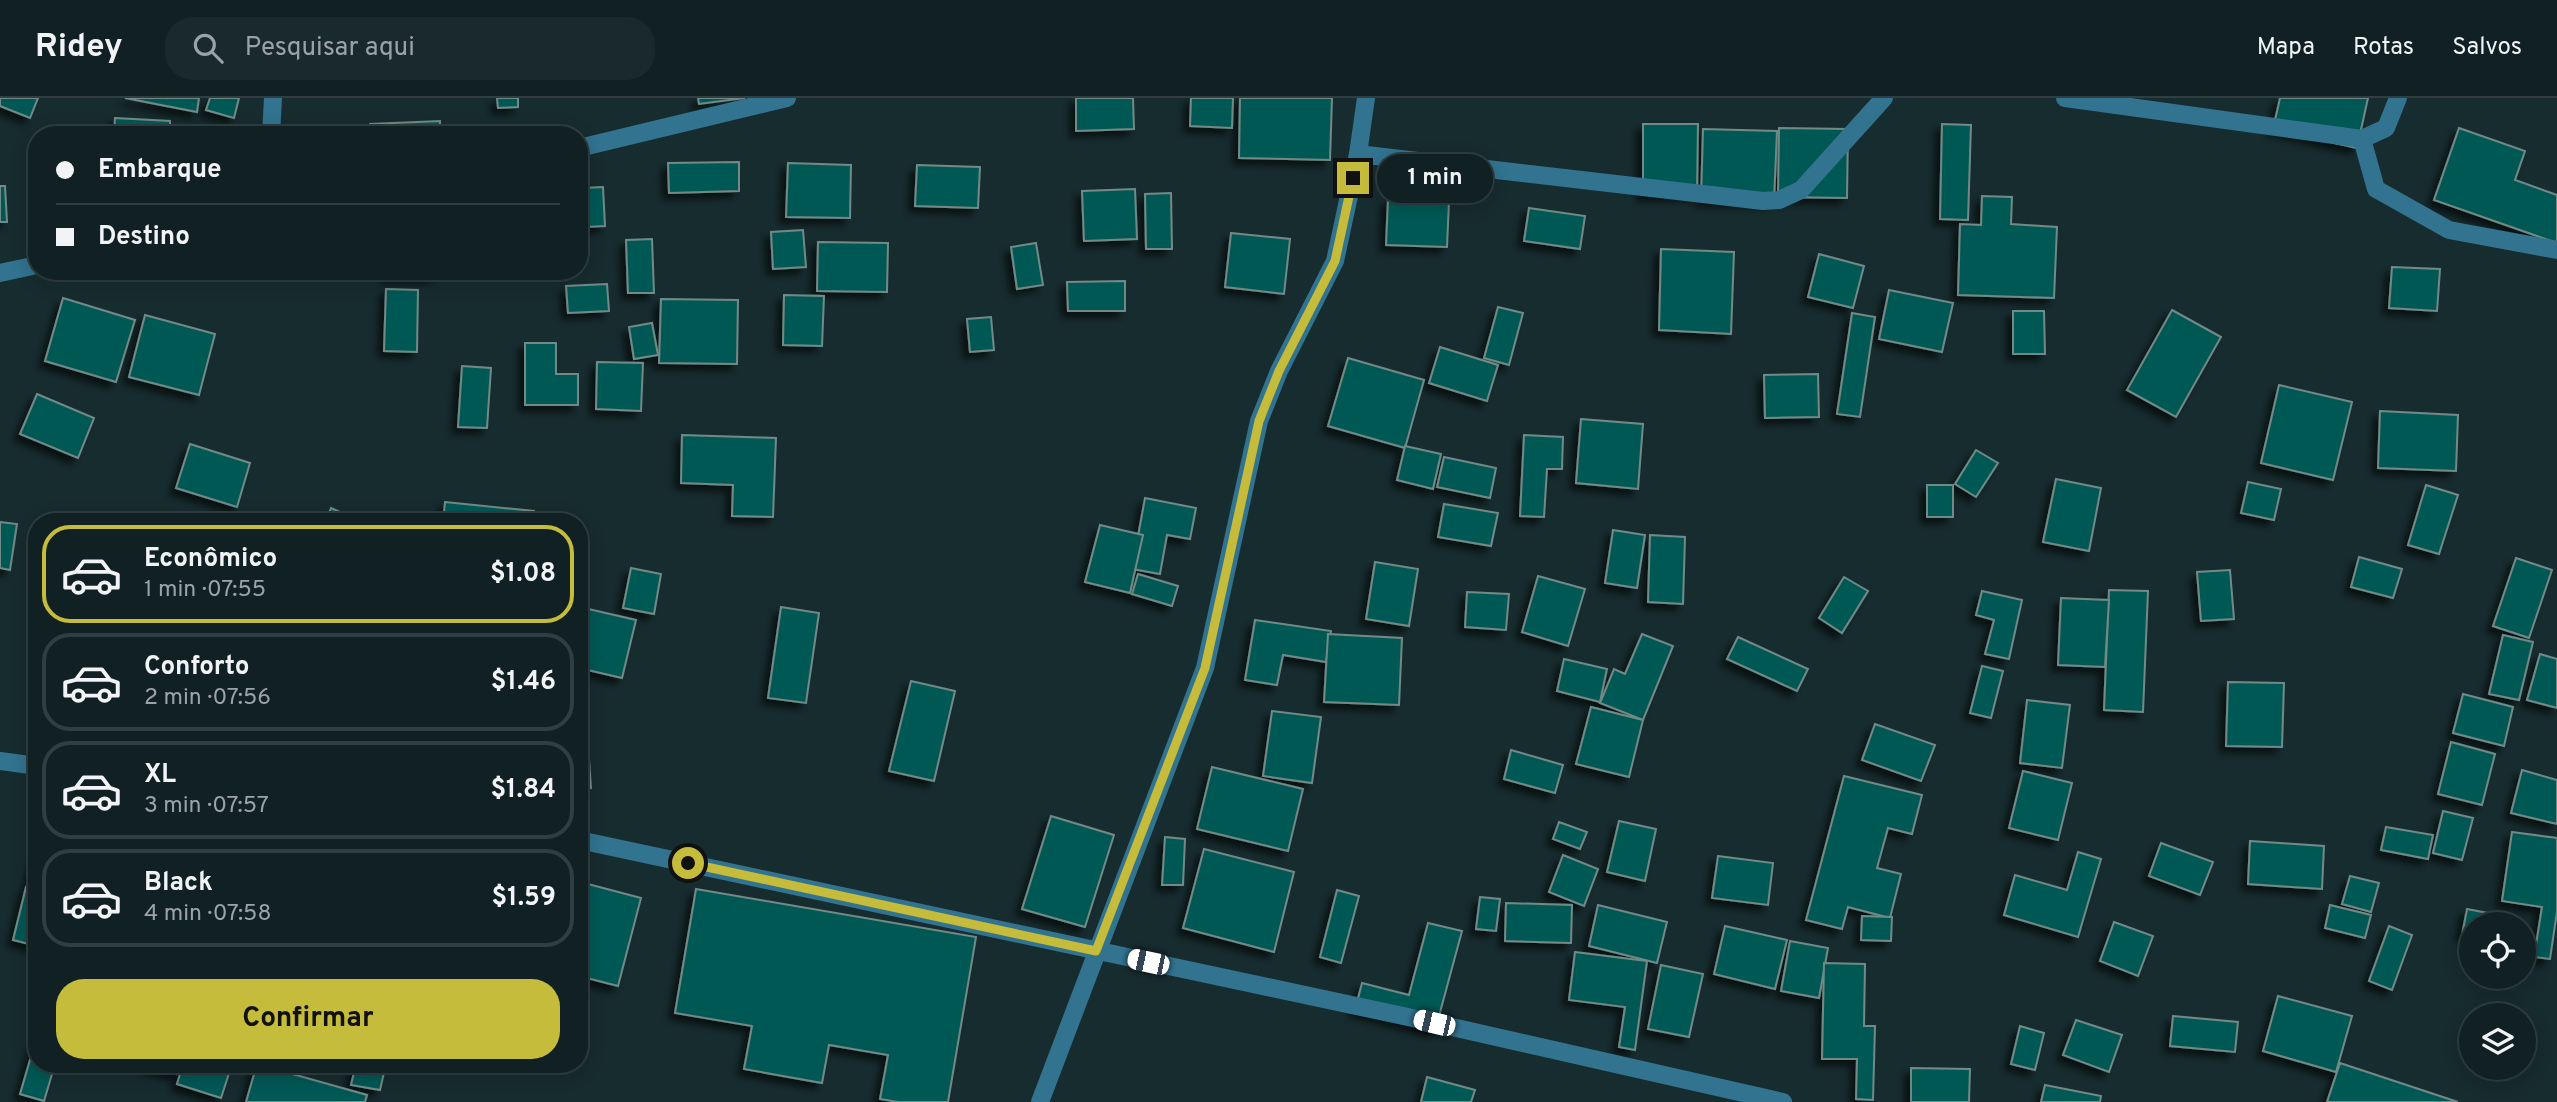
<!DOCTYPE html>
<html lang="pt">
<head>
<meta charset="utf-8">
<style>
  body { margin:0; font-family:Overpass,sans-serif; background:#1a292b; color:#f1f3f6; height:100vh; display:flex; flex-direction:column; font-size:26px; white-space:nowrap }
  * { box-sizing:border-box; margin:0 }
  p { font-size:23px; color:#9ca3a6 }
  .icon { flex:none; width:38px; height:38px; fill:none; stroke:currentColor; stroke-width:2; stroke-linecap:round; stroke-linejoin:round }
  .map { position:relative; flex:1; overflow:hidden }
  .drawer { position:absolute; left:28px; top:415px; width:560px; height:560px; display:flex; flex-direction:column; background:#112123; border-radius:28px; box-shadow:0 4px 18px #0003,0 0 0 2px #303e41 }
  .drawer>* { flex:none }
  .top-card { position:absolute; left:28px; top:28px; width:560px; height:154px; border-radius:28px; box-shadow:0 4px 18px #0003,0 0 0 2px #303e41; display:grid; align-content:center; height:154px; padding:0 28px; background:#112123 }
  .tools { position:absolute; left:2459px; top:814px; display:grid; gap:14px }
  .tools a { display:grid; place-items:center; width:77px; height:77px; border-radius:50%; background:#112123; box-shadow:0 4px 18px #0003,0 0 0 2px #303e41; font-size:35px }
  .end { position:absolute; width:32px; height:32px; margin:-16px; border:9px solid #c6bc3c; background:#111; box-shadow:0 0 0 4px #111 }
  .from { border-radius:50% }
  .bubble { position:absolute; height:49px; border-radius:24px; background:#112123; box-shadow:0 4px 18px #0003,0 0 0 2px #303e41; font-size:23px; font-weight:700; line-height:49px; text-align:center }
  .car { position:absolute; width:21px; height:42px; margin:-21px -10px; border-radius:9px; box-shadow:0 0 5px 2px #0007; background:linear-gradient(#fff 24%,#345 0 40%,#fff 0 76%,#345 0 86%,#fff 0) }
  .top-card b { display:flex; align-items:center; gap:24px; height:66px; font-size:26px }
  .top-card b+b { border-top:2px solid #303e41 }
  .top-card i { width:18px; height:18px; background:#f1f3f6 }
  ul { padding:12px 0 0; list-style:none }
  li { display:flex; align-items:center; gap:21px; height:98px; margin:0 14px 10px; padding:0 14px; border:4px solid #303e41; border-radius:28px }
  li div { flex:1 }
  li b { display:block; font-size:26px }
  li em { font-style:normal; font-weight:700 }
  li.current { border-color:#c6bc3c }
  li>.icon { width:63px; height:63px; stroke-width:1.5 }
  .primary-button { display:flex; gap:14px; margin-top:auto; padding:14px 28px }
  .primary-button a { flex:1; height:80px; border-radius:28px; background:#c6bc3c; color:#111; font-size:28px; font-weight:700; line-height:80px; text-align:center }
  header { display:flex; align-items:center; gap:42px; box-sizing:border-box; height:98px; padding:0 35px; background:#112123; border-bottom:2px solid #303e41 }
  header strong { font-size:33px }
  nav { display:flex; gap:38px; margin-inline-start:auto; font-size:24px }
  .search { width:490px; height:63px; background:#1a292b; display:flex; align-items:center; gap:18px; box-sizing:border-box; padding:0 24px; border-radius:28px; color:#9ca3a6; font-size:26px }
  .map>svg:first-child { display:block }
  .building { fill:#055954; stroke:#728a87; stroke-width:2; filter:url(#shadow) }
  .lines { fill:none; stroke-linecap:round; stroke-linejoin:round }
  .minor { stroke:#327390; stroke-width:18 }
  .route { stroke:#c6bc3c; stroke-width:9 }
</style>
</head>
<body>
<header>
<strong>Ridey</strong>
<div class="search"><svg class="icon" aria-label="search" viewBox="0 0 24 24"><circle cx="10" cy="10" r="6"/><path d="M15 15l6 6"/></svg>Pesquisar aqui</div>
<nav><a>Mapa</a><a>Rotas</a><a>Salvos</a></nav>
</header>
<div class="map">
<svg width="2557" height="1004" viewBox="0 0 2557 1004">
  <defs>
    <filter id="shadow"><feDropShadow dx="-6" dy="6" stdDeviation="3.5" flood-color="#0009"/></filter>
  </defs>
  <rect width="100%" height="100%" fill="#172c2f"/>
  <g class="building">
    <path d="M0,0H38L30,20L0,8Z"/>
    <path d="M125,0H199L197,14Z"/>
    <path d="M210,0H239L234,20L206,12Z"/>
    <path d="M497,0H518V9L498,10Z"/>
    <path d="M698,0H745L699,6Z"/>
    <path d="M1076,0H1133L1134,31L1076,33Z"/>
    <path d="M1191,0H1233L1232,30L1190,28Z"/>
    <path d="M1240,0H1332L1330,62L1239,60Z"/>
    <path d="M2280,0H2368L2357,50L2273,31Z"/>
    <path d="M115,20L170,23V37H114Z"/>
    <path d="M440,23V37H370V26Z"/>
    <path d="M1643,26H1698L1697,97H1643Z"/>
    <path d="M1942,26L1971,27L1968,122L1940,121Z"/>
    <path d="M196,28L230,32V37H195Z"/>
    <path d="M1779,30L1848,31L1847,100L1778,99Z"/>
    <path d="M2459,30L2525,53L2515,82L2557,97V145L2434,102Z"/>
    <path d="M1703,31L1777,33L1774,104L1701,102Z"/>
    <path d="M739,64V93L669,95L668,65Z"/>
    <path d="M788,65L851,67L850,120L786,119Z"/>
    <path d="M917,67L980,69L978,110L915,108Z"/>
    <path d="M0,88H5L7,124H0Z"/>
    <path d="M603,89L605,128L585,129L583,90Z"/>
    <path d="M1135,91L1137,141L1084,143L1082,93Z"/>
    <path d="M1171,95L1172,151H1146L1145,96Z"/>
    <path d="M1982,98L2012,99L2011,126L2057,129L2054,200L1958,197L1960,126L1981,127Z"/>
    <path d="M1388,101L1449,103L1447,149L1386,147Z"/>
    <path d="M1529,110L1585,118L1580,151L1524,143Z"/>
    <path d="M803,132L806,169L773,171L771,134Z"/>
    <path d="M1231,135L1290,141L1284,196L1225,189Z"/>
    <path d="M652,141L654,195H628L626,142Z"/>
    <path d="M818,144L888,145L887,194L817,193Z"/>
    <path d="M1036,145L1043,187L1017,191L1011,149Z"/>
    <path d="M1661,151L1734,154L1731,236L1659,232Z"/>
    <path d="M1819,156L1864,168L1853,210L1808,199Z"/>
    <path d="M2392,169L2440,171L2437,213L2389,210Z"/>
    <rect x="387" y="173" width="48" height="5"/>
    <path d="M1125,183V213H1068L1067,184Z"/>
    <path d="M607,186L609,213L568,215L566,188Z"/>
    <path d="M386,191L418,192L417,254L384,253Z"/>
    <path d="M1889,192L1953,205L1942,254L1879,241Z"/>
    <path d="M784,197L824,198L822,248L783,247Z"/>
    <path d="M63,200L135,222L116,284L45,263Z"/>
    <path d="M661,201L738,202L737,266L659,265Z"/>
    <path d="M1498,209L1523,215L1509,267L1484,260Z"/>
    <path d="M2172,212L2221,239L2176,319L2127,292Z"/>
    <path d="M2013,213H2044L2045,256H2013Z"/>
    <path d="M1852,215L1875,219L1860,319L1837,316Z"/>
    <path d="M145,217L215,236L199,297L129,279Z"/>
    <path d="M991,219L994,252L970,254L967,221Z"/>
    <path d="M652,225L658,257L634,261L629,229Z"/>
    <path d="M525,245H556V276H578V307H525Z"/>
    <path d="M1440,249L1498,267L1487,303L1429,285Z"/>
    <path d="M1348,260L1424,282L1405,350L1328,328Z"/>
    <path d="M597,264L643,265L641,313L596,311Z"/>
    <path d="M462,268L491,270L487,330L458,329Z"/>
    <path d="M1818,276L1819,319L1765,320L1764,277Z"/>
    <path d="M2279,287L2352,304L2333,382L2261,365Z"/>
    <path d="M37,296L94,320L78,360L20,336Z"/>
    <path d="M2380,313L2458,317L2456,373L2378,370Z"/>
    <path d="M1581,321L1643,326L1638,391L1576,385Z"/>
    <path d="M682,337L776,340L773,419L732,418L733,387L681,385Z"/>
    <path d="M1524,337L1563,339L1562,371H1547L1544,419L1520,418Z"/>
    <path d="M190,346L250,365L237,409L176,390Z"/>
    <path d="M1405,348L1441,356L1433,391L1397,382Z"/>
    <path d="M1976,352L1998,365L1976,399L1955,386Z"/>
    <path d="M1444,359L1496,370L1490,400L1437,389Z"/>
    <path d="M2056,381L2101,390L2089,453L2043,444Z"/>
    <path d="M2248,384L2281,391L2274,422L2241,415Z"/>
    <rect x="1927" y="387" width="26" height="32"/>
    <path d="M2426,387L2458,397L2439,456L2408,447Z"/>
    <path d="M1145,400L1196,410L1190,441L1167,437L1160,476L1132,471Z"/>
    <path d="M445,404L534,413L533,424H443Z"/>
    <path d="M1444,406L1498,415L1491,448L1438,439Z"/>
    <path d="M331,410L362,424H325Z"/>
    <path d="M0,424L17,426L10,472L0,470Z"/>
    <path d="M1100,427L1143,437L1130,495L1085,484Z"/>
    <path d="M1613,432L1645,437L1637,490L1605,485Z"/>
    <path d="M1650,437L1685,439L1683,506L1648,504Z"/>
    <path d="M2359,459L2402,471L2393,500L2351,489Z"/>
    <path d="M2516,460L2552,472L2529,540L2493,528Z"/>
    <path d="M1375,464L1418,471L1409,528L1366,521Z"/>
    <path d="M631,470L661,476L654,516L623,510Z"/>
    <path d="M2230,472L2234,521L2201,523L2197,474Z"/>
    <path d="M1138,476L1178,488L1172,508L1132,496Z"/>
    <path d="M1538,478L1585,491L1568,548L1522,534Z"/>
    <path d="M1844,479L1868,493L1842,535L1819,520Z"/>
    <path d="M2109,492L2148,493L2143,614L2104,612Z"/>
    <path d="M1982,493L2022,502L2009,561L1985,556L1994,522L1976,517Z"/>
    <path d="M1467,494L1509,496L1506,532L1465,529Z"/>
    <path d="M2061,500L2109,502L2105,569L2058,567Z"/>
    <path d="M580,509L636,522L622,580L579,570Z"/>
    <path d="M781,509L819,515L806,605L768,600Z"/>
    <path d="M1255,522L1331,533L1326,564L1283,557L1277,587L1245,582Z"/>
    <path d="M1328,536L1402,540L1399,607L1324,604Z"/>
    <path d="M1642,536L1673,548L1643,622L1600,605L1614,571L1625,576Z"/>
    <path d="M2503,537L2533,544L2519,602L2489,596Z"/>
    <path d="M1738,539L1808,571L1797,593L1727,561Z"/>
    <path d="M2540,556L2557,561V610L2527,602Z"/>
    <path d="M1564,561L1607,571L1600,604L1557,593Z"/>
    <path d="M1982,568L2003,573L1991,620L1970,615Z"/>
    <path d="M911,583L955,593L934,683L889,673Z"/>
    <path d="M2228,584L2284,585L2282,649L2226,648Z"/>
    <path d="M2463,596L2513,609L2504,648L2453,635Z"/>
    <path d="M2027,602L2070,607L2062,670L2020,665Z"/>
    <path d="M1591,609L1643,622L1629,679L1576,666Z"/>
    <path d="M1272,613L1321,619L1312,685L1263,678Z"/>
    <path d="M1875,626L1935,647L1921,683L1862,662Z"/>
    <path d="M2451,644L2495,656L2482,707L2438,696Z"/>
    <path d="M1511,652L1563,667L1555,695L1504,681Z"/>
    <path d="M579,661H589L591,690L579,691Z"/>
    <path d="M1212,669L1303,691L1288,753L1197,731Z"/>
    <path d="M2522,672L2557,682V726L2511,715Z"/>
    <path d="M2023,673L2072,685L2058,742L2009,730Z"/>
    <path d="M1844,678L1922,697L1912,736L1888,730L1877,770L1901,776L1890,820L1848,809L1842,831L1806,822Z"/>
    <path d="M2443,713L2473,720L2462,762L2433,755Z"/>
    <path d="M1051,718L1114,737L1085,829L1022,811Z"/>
    <path d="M1619,723L1656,731L1645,783L1607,774Z"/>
    <path d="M1559,724L1587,734L1580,751L1553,741Z"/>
    <path d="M2386,729L2433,737L2428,761L2381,752Z"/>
    <path d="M2512,734L2557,740V814L2550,861L2534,859L2542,809L2502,803Z"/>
    <path d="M1165,739L1185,741L1183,787H1162Z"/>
    <path d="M2250,743L2324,748L2322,791L2248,786Z"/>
    <path d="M2161,745L2213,764L2200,797L2149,778Z"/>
    <path d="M1204,751L1294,774L1274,854L1183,830Z"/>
    <path d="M37,754V788L29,787Z"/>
    <path d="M2078,754L2101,761L2078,839L2004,817L2015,777L2067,792Z"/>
    <path d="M1563,757L1598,771L1584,808L1549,794Z"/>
    <path d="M1718,758L1773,765L1768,807L1712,800Z"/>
    <path d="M2350,778L2379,785L2371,814L2342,806Z"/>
    <path d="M588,786L641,800L618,888L579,878V818Z"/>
    <path d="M26,789L37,791V848L13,842Z"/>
    <path d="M696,791L976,839L948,1004H898L880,1001L888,957L829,947L822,985L744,971L752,928L675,915Z"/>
    <path d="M1337,792L1359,798L1341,865L1320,859Z"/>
    <path d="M1480,799L1500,801L1496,833L1476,831Z"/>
    <path d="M1506,805L1572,807L1571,845L1505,843Z"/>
    <path d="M1598,807L1667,824L1657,865L1589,848Z"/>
    <path d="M2330,807L2371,817L2365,840L2325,830Z"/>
    <path d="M2467,811L2504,818L2503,826H2471V839L2462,837Z"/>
    <path d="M1862,818L1892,819L1891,843L1861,842Z"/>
    <path d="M2114,824L2153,838L2138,878L2100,863Z"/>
    <path d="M1428,825L1462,833L1435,933L1355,912L1362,885L1409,897Z"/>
    <path d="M1725,828L1787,842L1775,891L1714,876Z"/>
    <path d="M2389,828L2412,837L2392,892L2369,883Z"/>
    <path d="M1790,843L1828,850L1819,900L1781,893Z"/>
    <path d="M1575,854L1647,863L1635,952L1619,949L1625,909L1569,902Z"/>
    <path d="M1824,865L1865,866L1864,928H1875L1873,1002L1856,1001L1857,961H1822Z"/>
    <path d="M1661,867L1703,876L1689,939L1648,931Z"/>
    <path d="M2278,898L2352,918L2336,974L2263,953Z"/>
    <path d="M2173,918L2238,924L2235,954L2170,948Z"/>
    <path d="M2076,922L2122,937L2109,974L2063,957Z"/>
    <path d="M2020,928L2044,935L2035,972L2011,966Z"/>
    <path d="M37,938V966H55L44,1003L20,996Z"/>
    <path d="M2340,965L2458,1004H2327Z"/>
    <path d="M142,966H179L176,976Z"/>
    <path d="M183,966H232L221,1000L177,986Z"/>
    <path d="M257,966L367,997L365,1004H246Z"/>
    <path d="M356,966H386L380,992L351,987Z"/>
    <path d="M1911,970L1970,971L1969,1004H1911Z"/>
    <path d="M1427,979L1475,992L1471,1004H1421Z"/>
    <path d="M2045,987L2101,998L2100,1004H2041Z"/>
  </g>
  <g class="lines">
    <g class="minor">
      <path d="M2065,0L2362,41L2386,30L2398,0"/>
      <path d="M271,37L273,0"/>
      <path d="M2362,41L2376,91L2449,132L2557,152"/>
      <path d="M579,50L787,0"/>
      <path d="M1358,56L1763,103L1779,102L1801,92L1884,0"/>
      <path d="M0,175L37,167"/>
      <path d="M0,663L37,668"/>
      <path d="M579,742L1408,919L1783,1004"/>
      <path d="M1040,1004L1205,570L1259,323L1279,273L1335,163L1358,56L1366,0"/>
    </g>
  </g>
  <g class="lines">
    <path class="route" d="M688,765L1096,853L1205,570L1259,323L1279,273L1335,163L1353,80"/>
  </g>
</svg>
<div class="tools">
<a><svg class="icon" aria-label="locate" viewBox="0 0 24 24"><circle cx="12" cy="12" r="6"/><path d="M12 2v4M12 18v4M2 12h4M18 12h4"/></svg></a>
<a><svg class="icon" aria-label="layers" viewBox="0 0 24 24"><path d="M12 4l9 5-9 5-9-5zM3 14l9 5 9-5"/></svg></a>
</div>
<i class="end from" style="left:688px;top:765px"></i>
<i class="end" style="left:1353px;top:80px"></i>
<div class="bubble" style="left:1377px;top:56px;width:116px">1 min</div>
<i class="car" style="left:1148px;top:864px;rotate:282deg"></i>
<i class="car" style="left:1434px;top:925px;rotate:283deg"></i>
<div class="top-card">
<b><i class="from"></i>Embarque</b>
<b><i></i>Destino</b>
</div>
<section class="drawer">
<ul>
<li class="current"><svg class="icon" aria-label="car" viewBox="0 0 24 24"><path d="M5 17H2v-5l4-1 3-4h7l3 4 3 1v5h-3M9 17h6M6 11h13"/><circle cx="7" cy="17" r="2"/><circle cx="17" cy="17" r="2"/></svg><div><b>Econômico</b><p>1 min · 07:55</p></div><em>$1.08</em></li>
<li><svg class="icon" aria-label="car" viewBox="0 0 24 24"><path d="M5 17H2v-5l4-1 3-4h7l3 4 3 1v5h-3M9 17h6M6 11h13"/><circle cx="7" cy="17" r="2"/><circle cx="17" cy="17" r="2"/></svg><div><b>Conforto</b><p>2 min · 07:56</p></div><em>$1.46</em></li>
<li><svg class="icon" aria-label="car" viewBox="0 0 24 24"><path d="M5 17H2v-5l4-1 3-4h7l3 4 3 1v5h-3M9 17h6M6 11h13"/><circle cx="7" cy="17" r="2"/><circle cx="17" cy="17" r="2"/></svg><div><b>XL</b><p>3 min · 07:57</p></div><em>$1.84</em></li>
<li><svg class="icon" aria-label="car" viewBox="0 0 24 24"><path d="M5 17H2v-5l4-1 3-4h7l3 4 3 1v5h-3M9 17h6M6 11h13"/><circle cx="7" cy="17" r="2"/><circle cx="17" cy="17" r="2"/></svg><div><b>Black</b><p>4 min · 07:58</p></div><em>$1.59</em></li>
</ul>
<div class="primary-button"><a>Confirmar</a></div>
</section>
</div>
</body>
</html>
